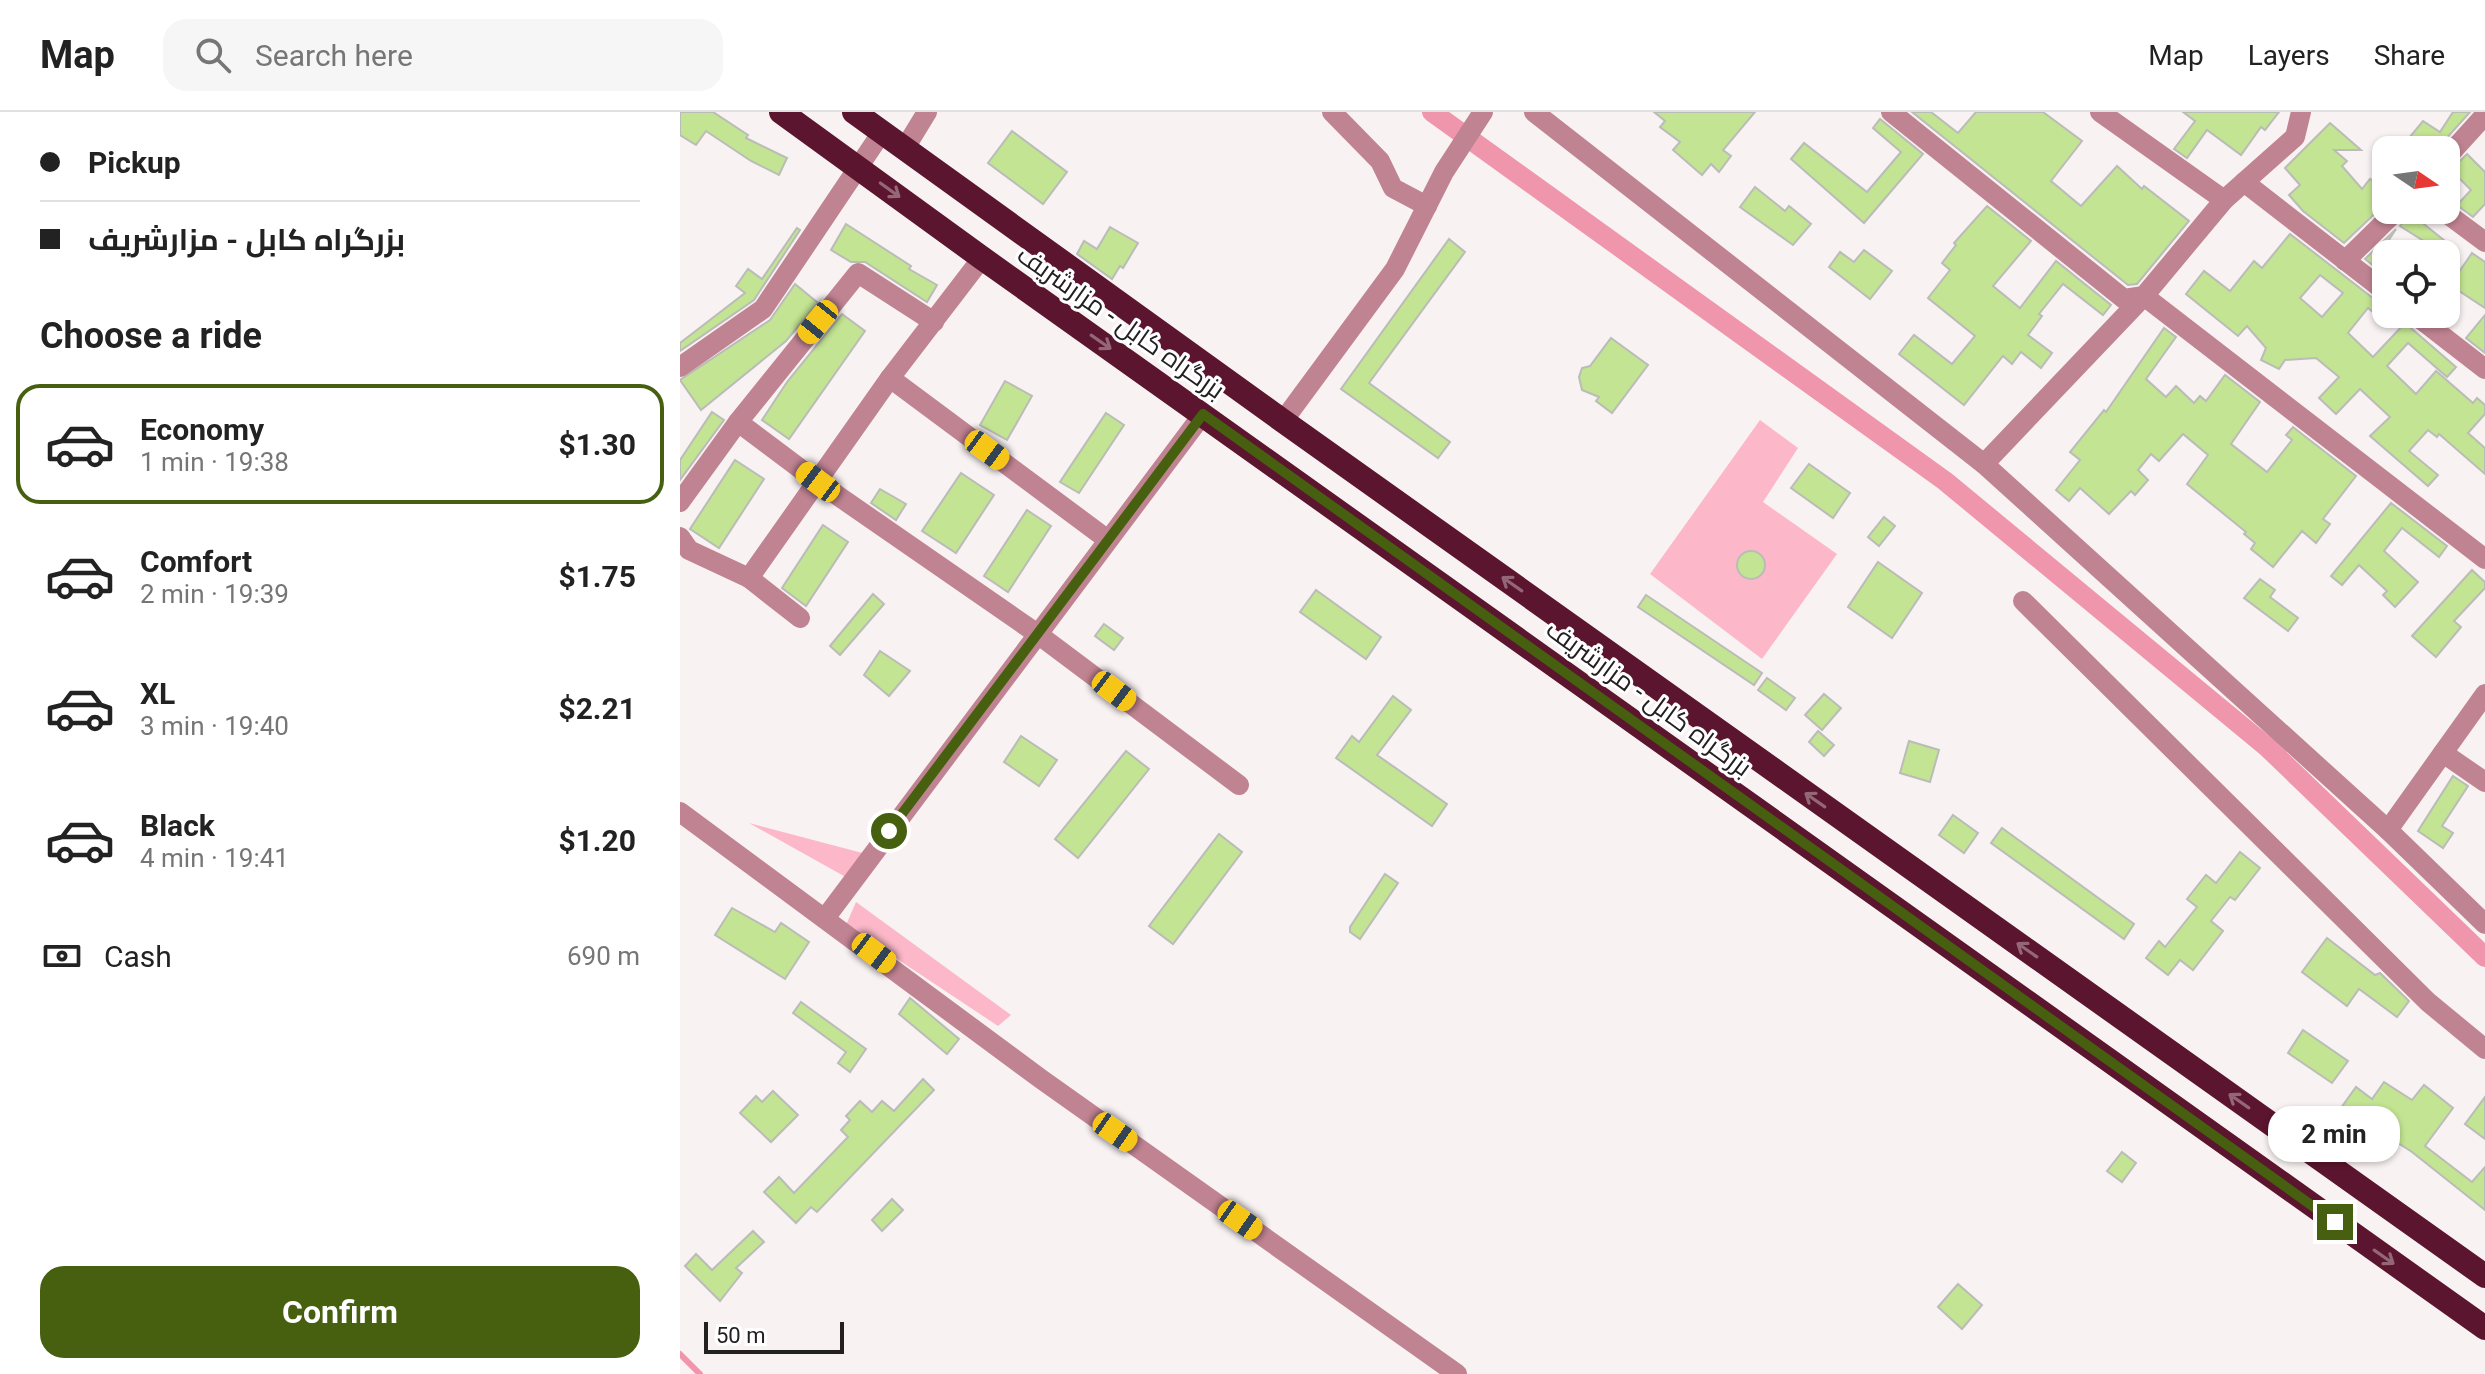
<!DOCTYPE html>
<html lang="en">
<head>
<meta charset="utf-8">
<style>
  body { margin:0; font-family:Roboto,Cairo,sans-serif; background:#f6f6f6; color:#222; height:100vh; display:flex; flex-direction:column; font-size:30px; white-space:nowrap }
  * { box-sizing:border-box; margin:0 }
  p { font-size:26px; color:#767676 }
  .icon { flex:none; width:44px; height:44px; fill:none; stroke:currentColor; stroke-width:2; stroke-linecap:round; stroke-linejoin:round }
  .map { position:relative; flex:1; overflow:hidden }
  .side { display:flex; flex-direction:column; background:#fff; width:680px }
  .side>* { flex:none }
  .guide { display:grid; align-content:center; height:176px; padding:0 40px; background:#fff }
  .needle { width:52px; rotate:103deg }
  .fabs { position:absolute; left:1692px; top:24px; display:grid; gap:16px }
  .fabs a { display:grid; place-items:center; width:88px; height:88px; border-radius:16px; background:#fff; box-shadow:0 2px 6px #0004; font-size:40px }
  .scale { position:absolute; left:24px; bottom:20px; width:140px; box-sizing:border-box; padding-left:8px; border:4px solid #232021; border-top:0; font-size:22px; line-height:28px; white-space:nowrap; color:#232021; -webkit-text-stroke:6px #fff; paint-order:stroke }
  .end { position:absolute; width:36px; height:36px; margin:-18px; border:10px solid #46600f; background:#fff; box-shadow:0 0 0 4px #fff }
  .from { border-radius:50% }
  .bubble { position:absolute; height:56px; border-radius:24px; background:#fff; box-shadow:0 2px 6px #0004; font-size:26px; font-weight:700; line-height:56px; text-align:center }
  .car { position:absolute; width:24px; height:48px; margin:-24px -12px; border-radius:10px; box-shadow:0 0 6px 2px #0007; background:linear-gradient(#f5c518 24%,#345 0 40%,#f5c518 0 76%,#345 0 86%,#f5c518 0) }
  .guide b { display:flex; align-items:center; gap:28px; height:76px; font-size:30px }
  .guide b+b { border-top:2px solid #e0e0e0 }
  .guide i { width:20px; height:20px; background:#222 }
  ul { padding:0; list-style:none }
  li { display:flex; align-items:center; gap:24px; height:120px; margin:0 16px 12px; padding:0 24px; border:4px solid transparent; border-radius:24px }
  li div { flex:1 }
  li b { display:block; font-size:30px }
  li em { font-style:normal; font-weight:700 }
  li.current { border-color:#46600f }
  li>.icon { width:72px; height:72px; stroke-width:1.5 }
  h2 { padding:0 40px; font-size:36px; line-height:96px }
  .pay { display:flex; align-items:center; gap:20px; height:88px; padding:0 40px; font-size:30px }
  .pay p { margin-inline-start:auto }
  .primary-button { display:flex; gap:16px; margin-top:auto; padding:16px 40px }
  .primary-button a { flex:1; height:92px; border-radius:24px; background:#46600f; color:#fff; font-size:32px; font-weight:700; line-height:92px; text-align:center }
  header { display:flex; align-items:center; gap:48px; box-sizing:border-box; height:112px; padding:0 40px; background:#fff; border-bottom:2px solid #e0e0e0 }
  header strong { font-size:38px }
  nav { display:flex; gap:44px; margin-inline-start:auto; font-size:28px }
  .search { width:560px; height:72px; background:#f6f6f6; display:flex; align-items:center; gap:20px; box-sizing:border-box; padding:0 28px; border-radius:24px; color:#767676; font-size:30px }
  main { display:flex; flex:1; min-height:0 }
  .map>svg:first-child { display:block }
  .green { fill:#fcb8c8 }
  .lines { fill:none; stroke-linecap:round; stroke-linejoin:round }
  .stream { stroke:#ef95ac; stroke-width:6 }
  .canal { stroke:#ef95ac; stroke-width:20 }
  .building { fill:#c3e492; stroke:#babcb7; stroke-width:2; fill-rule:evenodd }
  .minor { stroke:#c08392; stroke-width:20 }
  .highway { stroke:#5b152e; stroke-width:24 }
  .oneway { stroke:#946777 }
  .route { stroke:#46600f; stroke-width:10 }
  .labels { text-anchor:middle; stroke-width:6; stroke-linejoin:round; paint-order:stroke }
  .street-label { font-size:26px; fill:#232021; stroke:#fff }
</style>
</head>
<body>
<header>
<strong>Map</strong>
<div class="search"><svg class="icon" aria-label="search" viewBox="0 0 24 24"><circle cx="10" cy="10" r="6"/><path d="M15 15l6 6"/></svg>Search here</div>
<nav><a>Map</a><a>Layers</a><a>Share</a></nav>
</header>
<main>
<section class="side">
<div class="guide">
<b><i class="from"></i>Pickup</b>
<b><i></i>بزرگراه کابل - مزارشریف</b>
</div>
<h2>Choose a ride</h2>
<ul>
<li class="current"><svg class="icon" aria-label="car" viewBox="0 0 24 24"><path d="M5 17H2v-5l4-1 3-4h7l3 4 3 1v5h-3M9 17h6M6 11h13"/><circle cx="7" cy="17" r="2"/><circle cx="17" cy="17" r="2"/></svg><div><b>Economy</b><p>1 min · 19:38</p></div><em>$1.30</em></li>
<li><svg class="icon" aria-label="car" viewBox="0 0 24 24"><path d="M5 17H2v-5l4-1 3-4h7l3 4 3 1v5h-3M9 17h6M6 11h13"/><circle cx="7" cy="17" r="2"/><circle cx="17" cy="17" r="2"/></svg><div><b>Comfort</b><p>2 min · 19:39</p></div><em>$1.75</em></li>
<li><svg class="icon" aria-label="car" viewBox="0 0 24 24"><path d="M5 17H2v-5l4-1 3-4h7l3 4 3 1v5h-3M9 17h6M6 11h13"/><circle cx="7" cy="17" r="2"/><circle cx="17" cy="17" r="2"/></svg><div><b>XL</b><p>3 min · 19:40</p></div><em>$2.21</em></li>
<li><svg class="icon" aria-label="car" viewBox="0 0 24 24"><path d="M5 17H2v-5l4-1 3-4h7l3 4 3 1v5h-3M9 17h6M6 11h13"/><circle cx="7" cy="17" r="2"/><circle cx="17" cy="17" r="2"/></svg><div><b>Black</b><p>4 min · 19:41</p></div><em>$1.20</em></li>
</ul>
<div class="pay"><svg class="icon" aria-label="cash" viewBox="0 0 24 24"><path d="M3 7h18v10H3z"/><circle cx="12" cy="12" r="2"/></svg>Cash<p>690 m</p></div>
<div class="primary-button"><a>Confirm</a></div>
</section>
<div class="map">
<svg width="1805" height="1262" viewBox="0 0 1805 1262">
  <rect width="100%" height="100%" fill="#f9f2f3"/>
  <g class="green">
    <path d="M1080,308L1118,336L1083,390L1157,442L1082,547L970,462Z"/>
    <path d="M69,711L190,743L171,768Z"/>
    <path d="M176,790L331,903L318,914L166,813Z"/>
  </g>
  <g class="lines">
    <path class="stream" d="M0,1242L20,1262"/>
    <path class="canal" d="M752,0L1265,369L1587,635L1805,845"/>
  </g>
  <g class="building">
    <path d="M0,0H33L68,23L66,26L107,46L99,63L71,49L26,19L16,33L0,23Z"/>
    <path d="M974,0H1075L1043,38L1051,44L1039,60L1031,52L1022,63L993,38L1000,30L980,15L985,9Z"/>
    <path d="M1232,0H1251L1278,21L1296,0H1363L1402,29L1371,69L1401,94L1437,54L1462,77L1464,74L1509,109L1457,172L1448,173Z"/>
    <path d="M1503,0H1599L1585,18L1581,15L1561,43L1527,18L1507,46L1494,37L1515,9Z"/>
    <path d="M1773,0H1790L1756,38H1719L1743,9L1760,20Z"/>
    <path d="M1200,7L1243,42L1184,111L1111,47L1124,31L1187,80L1221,40L1193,16Z"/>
    <path d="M1650,11L1681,38H1654L1667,49L1662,54L1682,77L1690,67L1706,79V91L1664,131L1623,99L1609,83L1620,73L1605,56Z"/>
    <path d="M332,19L387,60L363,92L308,51Z"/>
    <path d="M1787,42L1805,60V92L1793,105L1777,93L1791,78L1771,58Z"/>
    <path d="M1075,75L1105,99L1109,94L1131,112L1113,133L1060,95Z"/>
    <path d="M1307,94L1351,129L1313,174L1340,196L1376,149L1431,193L1423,203L1383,172L1359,202L1362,204L1348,223L1372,241L1361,256L1341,240L1332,252L1323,244L1284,293L1219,242L1234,223L1272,252L1295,224L1248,186L1270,158L1262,151L1276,133L1274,131Z"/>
    <path d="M1730,101L1775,137L1769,145L1720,114Z"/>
    <path d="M166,112L231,154L229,157L257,173L247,190L185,150H171L151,138Z"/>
    <path d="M430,115L458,131L443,156L440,154L432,167L397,142L404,129L417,137Z"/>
    <path d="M117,116L120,118L74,188L0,239V231L65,181L56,174L68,157L82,167Z"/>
    <path d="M1716,117L1696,148L1706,155V164L1685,147Z"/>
    <path d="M1610,122L1698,190L1706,193V211L1688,196L1668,221L1693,245L1725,211L1776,255L1767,265L1728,231L1707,254L1736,282L1756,259L1793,291L1797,286L1805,293V302L1788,321L1805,336V362L1759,322L1757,325L1748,318L1729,339L1758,363L1748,374L1690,324L1710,305L1680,277L1656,302L1639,286L1659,265L1636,246L1605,248L1599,257L1581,248L1586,236L1567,214L1558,224L1506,182L1524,159L1550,179L1574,149L1582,156ZM1640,163L1663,181L1642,205L1620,186Z"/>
    <path d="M769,127L785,140L689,271L770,330L758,346L661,277Z"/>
    <path d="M1184,138L1212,159L1190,187L1149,155L1160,140L1174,150Z"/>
    <path d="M1792,141L1805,150V196L1770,173Z"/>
    <path d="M115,172L138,191L106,229L21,298L0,268L90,208Z"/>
    <path d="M162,202L185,219L109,327L82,308L107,270Z"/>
    <path d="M1805,203V241L1786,226Z"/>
    <path d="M1484,216L1496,225L1466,267L1486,285L1496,274L1514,291L1520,284L1526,289L1545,263L1580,290L1551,332L1587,360L1612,328L1606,323L1613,315L1676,364L1643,407L1650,412L1636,431L1622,419L1593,455L1571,437L1575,431L1564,422L1566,420L1507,372L1528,343L1503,322L1479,349L1471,342L1458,358L1468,368L1455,383L1451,379L1429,402L1400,376L1389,389L1376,378L1400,348L1390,340L1424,298L1426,300Z"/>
    <path d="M931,226L968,253L932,301L916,289L919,285L902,278L899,265L902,256L910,254Z"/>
    <path d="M325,269L352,284L327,328L300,313Z"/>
    <path d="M32,300L44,308L0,368V348Z"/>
    <path d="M426,301L444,313L399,381L380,370Z"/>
    <path d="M55,348L84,367L39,436L10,417Z"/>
    <path d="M1129,352L1170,381L1153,406L1111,376Z"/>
    <path d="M281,361L314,383L276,441L242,419Z"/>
    <path d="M200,377L226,392L216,408L191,391Z"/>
    <path d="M1711,391L1767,434L1759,445L1722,416L1704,439L1738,470L1715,495L1703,483L1707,479L1679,453L1662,473L1651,464Z"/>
    <path d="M347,398L371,414L328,480L304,464Z"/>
    <path d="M1204,405L1215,414L1199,434L1188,425Z"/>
    <path d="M143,413L168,430L126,494L102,476Z"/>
    <circle cx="1071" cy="453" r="14"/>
    <path d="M1198,450L1242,481L1212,526L1168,495Z"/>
    <path d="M1792,458L1805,470V476L1774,509L1781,515L1756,545L1732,524Z"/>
    <path d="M1580,467L1595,478L1590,485L1618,506L1608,519L1564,486Z"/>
    <path d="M636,478L701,525L686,547L620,500Z"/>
    <path d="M193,482L204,492L160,543L150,534Z"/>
    <path d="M966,483L1082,561L1074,573L958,495Z"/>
    <path d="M424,512L443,526L434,538L415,524Z"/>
    <path d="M200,539L230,559L209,584L184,563Z"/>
    <path d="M1087,566L1115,586L1106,598L1078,578Z"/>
    <path d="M1144,582L1161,596L1142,618L1125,603Z"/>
    <path d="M713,584L731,598L697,643L767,692L752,714L656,646L672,624L679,630Z"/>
    <path d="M1138,619L1154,633L1144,644L1129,630Z"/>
    <path d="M341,624L377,648L359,674L324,650Z"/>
    <path d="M1229,629L1259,638L1250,670L1220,661Z"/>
    <path d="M446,639L469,657L398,746L375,727Z"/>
    <path d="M1773,664L1788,674L1762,714L1773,721L1763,736L1738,719Z"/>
    <path d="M1273,703L1298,721L1284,741L1259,723Z"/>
    <path d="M1322,716L1454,812L1444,827L1311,731Z"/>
    <path d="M539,722L562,740L493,832L469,814Z"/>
    <path d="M1560,740L1580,756L1555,788L1550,785L1531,809L1543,819L1513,858L1500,848L1488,863L1466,846L1479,829L1485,835L1517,795L1507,787L1526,763L1536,771Z"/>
    <path d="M705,762L718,771L680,827L670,820V815Z"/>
    <path d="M52,796L95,820L101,811L129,830L105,867L35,823Z"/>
    <path d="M1647,826L1695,863L1700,861L1729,889L1717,905L1679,877L1667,894L1622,860Z"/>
    <path d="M230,886L279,927L267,942L219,902Z"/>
    <path d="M121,890L186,937L170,960L158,951L166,940L113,901Z"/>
    <path d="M1623,918L1668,949L1652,971L1608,941Z"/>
    <path d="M243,967L254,978L137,1100L131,1095L116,1111L84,1080L99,1065L114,1081L168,1025L161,1018L170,1008L166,1004L180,989L192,1000L202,989L214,999Z"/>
    <path d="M1704,970L1732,988L1744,973L1773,996L1745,1034L1792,1070L1805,1055V1098L1732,1040L1687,1011L1671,1032L1648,1014L1676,975L1692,987Z"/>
    <path d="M93,979L118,1003L91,1030L60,1001L76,984L82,990Z"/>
    <path d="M1805,985V1027L1785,1012Z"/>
    <path d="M1442,1040L1456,1051L1442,1070L1427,1059Z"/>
    <path d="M212,1087L223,1098L202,1119L192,1108Z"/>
    <path d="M73,1119L84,1130L56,1156L62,1161L40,1189L5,1154L16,1142L32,1158Z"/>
    <path d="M1278,1172L1302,1193L1282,1217L1258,1195Z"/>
  </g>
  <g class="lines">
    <g class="minor">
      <path d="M652,0L700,49L713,76L747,94"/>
      <path d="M854,0L1304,352L1708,718L1805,812"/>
      <path d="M1211,0L1444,187L1464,184L1805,447"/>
      <path d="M1420,0L1544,88"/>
      <path d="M225,36L247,0"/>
      <path d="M1766,46L1805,3"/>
      <path d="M1564,70L1706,180"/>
      <path d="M1762,98L1805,130"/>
      <path d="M1665,149L1717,98"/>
      <path d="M1734,202L1805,257"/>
      <path d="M0,255L83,197L202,20"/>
      <path d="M210,266L428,428"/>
      <path d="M603,309L715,157L764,60L803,0"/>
      <path d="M58,310L138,370L359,523L559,673"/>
      <path d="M1304,352L1464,184L1544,88L1615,25L1621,0"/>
      <path d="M0,390L58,310L178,161L254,210"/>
      <path d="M0,425L9,438L69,466L120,506"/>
      <path d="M69,466L210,266L302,146"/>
      <path d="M1343,489L1748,890L1805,937"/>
      <path d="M1763,641L1805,670"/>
      <path d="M0,700L361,967L777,1262"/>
      <path d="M1708,718L1805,582"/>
      <path d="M146,805L523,302"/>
    </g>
    <g class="highway">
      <path d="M101,0L302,146L1805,1216"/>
      <path d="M174,0L603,309L1805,1164"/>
    </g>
  </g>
  <defs><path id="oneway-shaft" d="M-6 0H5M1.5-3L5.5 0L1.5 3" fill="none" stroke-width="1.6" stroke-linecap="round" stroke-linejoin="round" transform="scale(2)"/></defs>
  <g class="oneway">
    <use href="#oneway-shaft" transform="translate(210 78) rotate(36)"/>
    <use href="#oneway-shaft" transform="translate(421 230) rotate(35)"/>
    <use href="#oneway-shaft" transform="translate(832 472) rotate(-145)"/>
    <use href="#oneway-shaft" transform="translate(1135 688) rotate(-145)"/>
    <use href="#oneway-shaft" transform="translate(1347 838) rotate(-145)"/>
    <use href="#oneway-shaft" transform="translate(1559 989) rotate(-145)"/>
    <use href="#oneway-shaft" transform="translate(1704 1145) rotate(35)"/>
  </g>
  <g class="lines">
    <path class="route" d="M209,719L523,302L1655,1110"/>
  </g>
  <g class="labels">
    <g class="street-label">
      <text transform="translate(441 210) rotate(35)" y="9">بزرگراه کابل - مزارشریف</text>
      <text transform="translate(969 586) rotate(36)" y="9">بزرگراه کابل - مزارشریف</text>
    </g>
  </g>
</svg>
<div class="fabs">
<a><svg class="needle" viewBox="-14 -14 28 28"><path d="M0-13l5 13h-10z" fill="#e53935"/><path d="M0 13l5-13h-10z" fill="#767676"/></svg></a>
<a><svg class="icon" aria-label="locate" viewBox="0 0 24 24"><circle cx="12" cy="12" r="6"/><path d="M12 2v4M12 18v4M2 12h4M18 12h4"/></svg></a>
</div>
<div class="scale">50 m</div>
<i class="end from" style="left:209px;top:719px"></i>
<i class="end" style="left:1655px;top:1110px"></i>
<div class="bubble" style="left:1588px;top:994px;width:132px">2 min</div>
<i class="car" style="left:138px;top:210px;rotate:219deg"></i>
<i class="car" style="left:307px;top:338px;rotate:126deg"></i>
<i class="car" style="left:138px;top:370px;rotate:307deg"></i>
<i class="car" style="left:434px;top:579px;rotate:127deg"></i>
<i class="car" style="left:194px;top:841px;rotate:127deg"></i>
<i class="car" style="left:435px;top:1020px;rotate:125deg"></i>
<i class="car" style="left:560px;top:1108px;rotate:125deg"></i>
</div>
</main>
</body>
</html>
